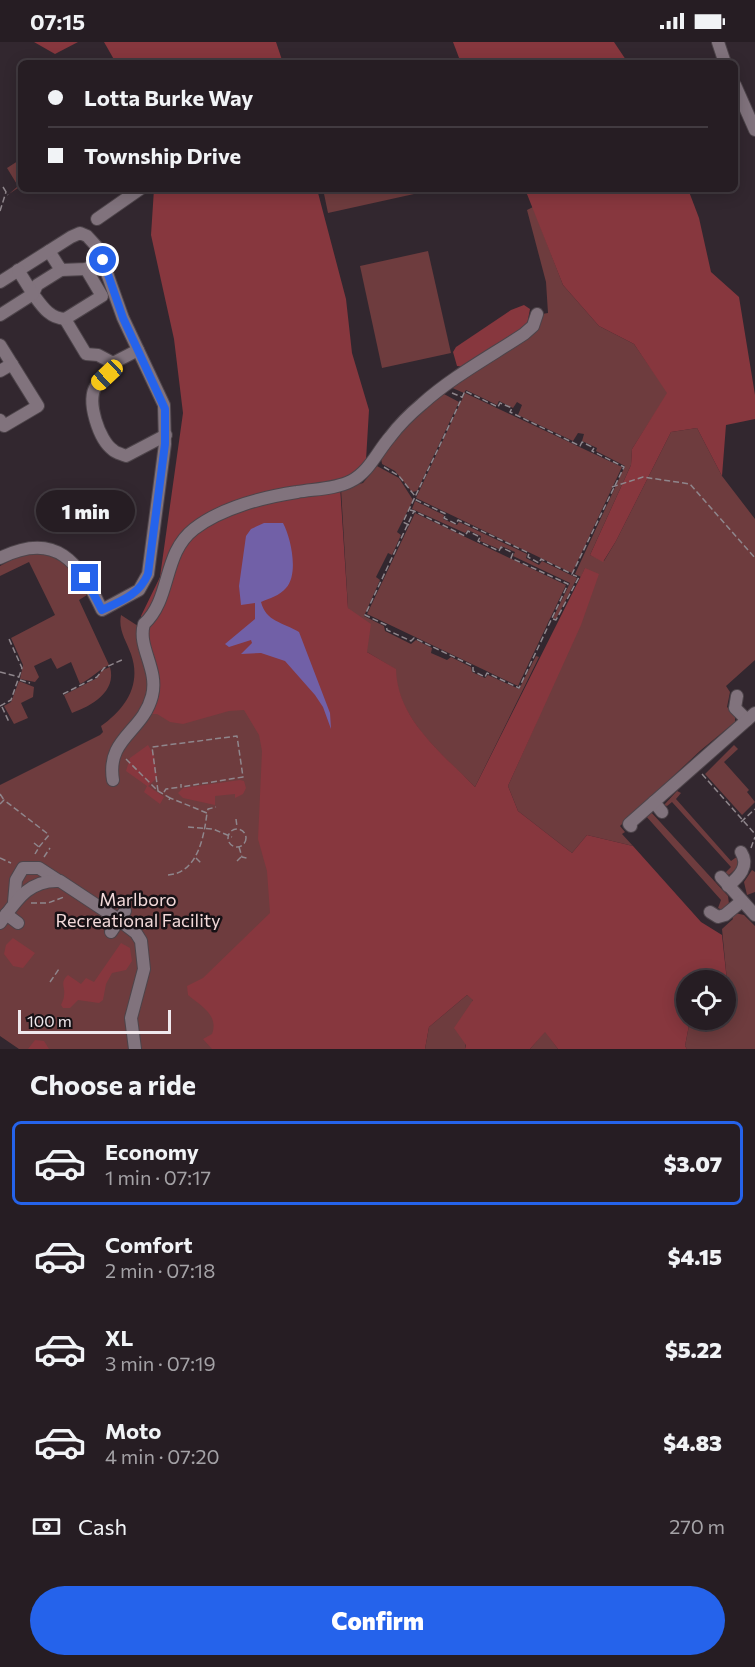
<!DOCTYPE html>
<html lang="en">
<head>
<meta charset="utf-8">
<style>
  body { margin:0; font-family:Commissioner,sans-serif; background:#2e262b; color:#f1f3f6; height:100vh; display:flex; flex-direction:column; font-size:22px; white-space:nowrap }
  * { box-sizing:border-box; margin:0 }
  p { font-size:20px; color:#a4a2a6 }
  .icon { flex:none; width:33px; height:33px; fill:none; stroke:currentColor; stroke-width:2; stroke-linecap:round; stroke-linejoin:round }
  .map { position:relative; height:1007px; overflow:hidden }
  .side { display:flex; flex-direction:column; background:#261d23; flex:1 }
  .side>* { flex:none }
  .banner { position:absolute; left:18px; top:18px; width:720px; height:132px; border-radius:9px; box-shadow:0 3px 15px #0003,0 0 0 2px #423b41; display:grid; align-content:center; height:132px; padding:0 30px; background:#261d23 }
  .tools { position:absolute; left:676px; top:928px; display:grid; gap:12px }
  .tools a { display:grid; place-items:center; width:60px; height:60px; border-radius:50%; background:#261d23; box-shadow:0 3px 15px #0003,0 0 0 2px #423b41; font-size:30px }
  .scale { position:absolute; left:18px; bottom:15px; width:153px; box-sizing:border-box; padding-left:6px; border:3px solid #efe8ed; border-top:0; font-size:16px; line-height:21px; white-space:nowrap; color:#efe8ed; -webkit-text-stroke:4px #171115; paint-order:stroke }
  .end { position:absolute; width:27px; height:27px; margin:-14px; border:8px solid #2563eb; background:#fff; box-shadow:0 0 0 3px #fff }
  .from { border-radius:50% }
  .bubble { position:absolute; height:42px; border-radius:21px; background:#261d23; box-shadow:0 3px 15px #0003,0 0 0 2px #423b41; font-size:20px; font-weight:800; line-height:42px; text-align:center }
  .car { position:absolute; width:18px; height:36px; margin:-18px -9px; border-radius:8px; box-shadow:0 0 4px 2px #0007; background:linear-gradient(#f5c518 24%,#345 0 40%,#f5c518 0 76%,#345 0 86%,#f5c518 0) }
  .banner b { display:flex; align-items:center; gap:21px; height:57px; font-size:22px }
  .banner b+b { border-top:2px solid #423b41 }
  .banner i { width:15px; height:15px; background:#f1f3f6 }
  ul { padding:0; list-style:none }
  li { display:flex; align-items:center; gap:18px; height:84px; margin:0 12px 9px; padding:0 18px; border:3px solid transparent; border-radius:9px }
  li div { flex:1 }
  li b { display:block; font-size:22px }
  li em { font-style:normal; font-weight:800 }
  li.selected { border-color:#2563eb }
  li>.icon { width:54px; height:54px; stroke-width:1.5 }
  h2 { padding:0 30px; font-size:27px; line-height:72px }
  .pay { display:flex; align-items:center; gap:15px; height:66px; padding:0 30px; font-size:22px }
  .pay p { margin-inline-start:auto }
  .action { display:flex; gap:12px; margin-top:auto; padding:12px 30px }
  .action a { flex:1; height:69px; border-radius:36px; background:#2563eb; color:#fff; font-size:24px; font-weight:800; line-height:69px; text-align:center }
  .status { display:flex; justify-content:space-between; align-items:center; height:42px; padding:0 30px; background:#261d23; direction:ltr }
  .status svg { height:16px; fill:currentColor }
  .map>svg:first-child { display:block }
  .green { fill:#6e3c3e }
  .forest { fill:#87373e }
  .water { fill:#7160a7 }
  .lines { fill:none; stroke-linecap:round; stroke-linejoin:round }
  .minor-casing { stroke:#4d444a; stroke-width:14 }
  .path { stroke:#8f868c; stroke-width:1.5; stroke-dasharray:6 3; stroke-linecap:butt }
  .minor { stroke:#81737d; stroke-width:12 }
  .route { stroke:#2563eb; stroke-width:8 }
  .labels { text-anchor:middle; stroke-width:5; stroke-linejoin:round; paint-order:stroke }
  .park-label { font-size:18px; fill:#f2d9d9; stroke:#171115 }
</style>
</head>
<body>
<div class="status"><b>07:15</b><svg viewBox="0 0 49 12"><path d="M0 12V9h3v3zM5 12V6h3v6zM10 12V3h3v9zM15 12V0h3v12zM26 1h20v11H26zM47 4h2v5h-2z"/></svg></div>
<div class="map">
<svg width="755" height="1007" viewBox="0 0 755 1007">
  <rect width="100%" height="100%" fill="#32272f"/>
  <g class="green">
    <path d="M21,117V144L9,152L18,144L7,126Z"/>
    <path d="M189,147H259L297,301L315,488L344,591L385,650L452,781L421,874L375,967L351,1007H19L0,994V743L100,693L103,690L101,684C125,667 142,643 131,612C126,598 118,588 121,573L138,584C135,595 142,606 145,616C154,642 144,660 132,682L168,664L265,658L277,886L287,876L277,770L282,668L263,653L192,661L171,657L222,591L230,404L212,341L226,276L193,246L182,187Z"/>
    <path d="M323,147H413L414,152L328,171Z"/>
    <path d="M533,165L563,243L599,284L634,302L668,351L632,407L631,423L590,513L604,519L616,499L671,390L697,386L722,434L755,477V618L726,644L730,650L727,665L735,673V680L701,708L620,784L625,790L622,792L633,804L587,793L572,811L518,769L508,744L536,681L585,526L581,535L575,532L625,424L596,409L597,406L582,399L584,392L578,391L573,399L518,373L522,363L517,360L513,366L499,359L497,363L466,348L464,351L450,345L542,272L548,271L546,240L527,168Z"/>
    <path d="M428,209L451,311L382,326L360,224Z"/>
    <path d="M442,351L459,360L417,449L412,450L395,429L382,422L381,416L406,384Z"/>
    <path d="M465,351L622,425L572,531L416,456Z"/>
    <path d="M377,424L399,436L413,458L397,490L401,493L392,513L388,511L376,535L380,538L364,574L384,584L385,589L411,602L416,598L432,606L431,611L447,618L451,615L471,625L472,630L485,636L488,633L519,647L536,614L539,615L475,745C442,712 397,677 395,627L367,610L348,566L341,447L363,441Z"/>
    <path d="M415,459L444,473L443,477L457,483L459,480L527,512L526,516L539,523L542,519L577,536L556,577L553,576L570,541L513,514L515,510L501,504L499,507L480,499L481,494L468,488L465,491L412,467Z"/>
    <path d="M415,471L566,543L518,644L367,572Z"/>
    <path d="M34,511C60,512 78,530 87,553L79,558L109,623C98,628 92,636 80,642L71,620L57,627L51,616L34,624L39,635L35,640L20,637L23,623L11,596L55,573L29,520L0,534V524L17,515Z"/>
    <path d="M110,625C117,650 91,664 72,671L64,653L97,636L101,629Z"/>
    <path d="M19,639L34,645L33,655L21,661L28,676L14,682L4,664L11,660Z"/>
    <path d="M734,703L738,707L724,720L749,748L747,750L755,760L742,773L705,732Z"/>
    <path d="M677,749L681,751L676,757L731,819L738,814L740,823L729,833L725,831L731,825L672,760L667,764L664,763Z"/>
    <path d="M650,769L728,854L729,862L722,868L718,866L721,858L645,773Z"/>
    <path d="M752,828L755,830V850L747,853L744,840Z"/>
    <path d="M735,871L744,873L755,884V1007H687L685,1004L690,978H726L727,939L722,887L733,877L731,873Z"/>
    <path d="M467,953L473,957L465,1007H425L429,985Z"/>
    <path d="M545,989L558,1007H530Z"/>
  </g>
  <g class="forest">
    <path d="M34,0H78L55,12Z"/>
    <path d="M104,0H276L283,21H116Z"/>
    <path d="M453,0H614L628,21H461Z"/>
    <path d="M154,147H317L346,257L352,311L369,368L366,418L354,437L340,444L348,566L371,582L367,610L396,627C397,677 442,711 475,745L585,526L599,532L581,583L508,744L518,769L572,811L587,793L633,804L701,880L722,893L727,939H687V978H690L685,1004L687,1007H558L545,990L530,1007H465L466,1003L454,986L473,958L467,953L429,985L425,1007H212L203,997L212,992C219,973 201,964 188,953L187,944L203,936L270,871L267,829L258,797L262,709L259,693L244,668L229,669L183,682L170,680L157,672H151L158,651L157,626L145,595L141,574L160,535L183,371L174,297L151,193Z"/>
    <path d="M525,147H688L699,176L711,230L739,255L755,353V377L726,383L722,434L697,386L671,390L616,499L603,520L590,513L631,423L632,407L667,351L634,302L599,284L563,243Z"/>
    <path d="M524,263L530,267L527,283L465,325L457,324L453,310L456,305L511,268Z"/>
    <path d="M148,703L154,713L157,736L148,744L167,757L164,755L160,762L144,750L147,744L126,729L130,716Z"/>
    <path d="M240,738L244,739L246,746L243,752L235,756V752L215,754V763L183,756L178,751L183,746Z"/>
    <path d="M13,896L35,911L23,926L13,924L4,912L6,903Z"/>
    <path d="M121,901L130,906L132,919L126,928L112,931L106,942L103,958L99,961L78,958L70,966H63L61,963C62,960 64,957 64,954C66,945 59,941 68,933L81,942L86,936L94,940Z"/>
    <path d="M35,998L44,999L49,1007H28Z"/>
  </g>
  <path class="water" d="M264,481H283C291,496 299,532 286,546C279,554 270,556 261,560C266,580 283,580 299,590L330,671L331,687L323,665L315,653L285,619L261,611L241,612L252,601L251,598L229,605L225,602L255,577V561L241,563L239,544L246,494L251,487Z"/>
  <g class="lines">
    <g class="minor-casing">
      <g id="minor">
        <path d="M718,0L725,21"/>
        <path d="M735,43L755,88"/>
        <path d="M97,177L140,147"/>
        <path d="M49,209L61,228L86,227L103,218"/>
        <path d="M86,227L102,254L65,277L86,312L98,313L113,321L138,308"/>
        <path d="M61,228L37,243L33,252C42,264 49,276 65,277"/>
        <path d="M0,240L71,195L80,191L87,194L98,206L123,276L164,363L165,402L148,532L139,548L102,568C79,520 56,488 0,516"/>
        <path d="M0,273L33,252L18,228"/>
        <path d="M0,303L38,364L4,384L0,378"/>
        <path d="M113,321C108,331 101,335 96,344C86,359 99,398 113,408C116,411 122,412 126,414L166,393"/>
        <path d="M0,329L12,322"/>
        <path d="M737,654L735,666L747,678"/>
        <path d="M113,738C106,696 143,690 152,654C159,627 137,605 144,582C172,556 162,512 194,487C221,466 264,455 297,450C314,447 336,447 351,439C369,430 377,410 390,395C399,383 410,372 422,362C452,335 489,315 524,292L533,284L537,272"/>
        <path d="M654,760L662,770"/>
        <path d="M631,784L629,782L755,671"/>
        <path d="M721,835L755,873"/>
        <path d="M728,844C739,835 750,824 741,810"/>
        <path d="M14,860L16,838L23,826H39L59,839"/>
        <path d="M710,870L718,875L725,873L742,859"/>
        <path d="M6,872L18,881"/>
        <path d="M0,881C16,859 29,837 60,839L119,878L136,891L141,899L144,927L131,976L135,1007"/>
        <path d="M111,890L125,869"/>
      </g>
    </g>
    <g class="path">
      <path d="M3,145L8,153"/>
      <path d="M0,169L6,150"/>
      <path d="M452,351L462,355"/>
      <path d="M384,425L399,434L415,454"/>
      <path d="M612,445L643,435L690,442L755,516"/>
      <path d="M410,468L414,469L465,494L468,489L480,495L478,499L499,509L501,505L513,511L511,516L568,542L519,646L487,631L485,635L473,629V624L414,596L411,599L387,588L386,583L365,573L414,469"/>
      <path d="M409,483L403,480C424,436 445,393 465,349L498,365L500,361L512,366L510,370L580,404L582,400L594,406L592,409L624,425L572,532L541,517L539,521L528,515L529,511L458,478L456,482L444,476L446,472L414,457"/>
      <path d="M553,577L556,578L579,535L573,533"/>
      <path d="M0,630L19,635"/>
      <path d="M20,638L30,641"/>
      <path d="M63,652L97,635L104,626L124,617"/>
      <path d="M0,664L11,658L22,626L9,597"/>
      <path d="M2,665L9,680"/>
      <path d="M126,717L158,749L170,756"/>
      <path d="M702,732L755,792"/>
      <path d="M158,749L152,705L237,694L243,735L181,745"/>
      <path d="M164,750L166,747L181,745V742"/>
      <path d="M0,752L4,758"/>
      <path d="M169,758L170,756L207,771L208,767L216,765"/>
      <path d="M0,762L4,758L48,792"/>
      <path d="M236,777L237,785"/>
      <path d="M741,780L755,767"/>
      <path d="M188,785L213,787L232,795"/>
      <circle cx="237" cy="796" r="9"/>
      <path d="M34,801L39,805L35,812"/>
      <path d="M39,805L49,793"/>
      <path d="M239,805L242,815L247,816"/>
      <path d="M751,806L755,795"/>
      <path d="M44,815L50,806"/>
      <path d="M0,816L11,821"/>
      <path d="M196,816L201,821"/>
      <path d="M237,819L241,815"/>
      <path d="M168,833C198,831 204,794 207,771"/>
      <path d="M31,861H48L64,855"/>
      <path d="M50,940L59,927"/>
    </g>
    <use href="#minor" class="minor"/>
  </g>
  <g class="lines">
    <path class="route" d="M85,536L102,568C121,559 139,553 148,532L165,402V367L123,276L103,218"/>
  </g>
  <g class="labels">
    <g class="park-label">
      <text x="138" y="864">Marlboro<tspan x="138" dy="21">Recreational Facility</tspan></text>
    </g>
  </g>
</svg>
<div class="tools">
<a><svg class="icon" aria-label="locate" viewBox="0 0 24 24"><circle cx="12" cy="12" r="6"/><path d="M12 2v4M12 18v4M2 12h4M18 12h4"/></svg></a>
</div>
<div class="scale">100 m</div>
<i class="end from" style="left:103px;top:218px"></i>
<i class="end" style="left:85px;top:536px"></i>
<div class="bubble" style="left:36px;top:448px;width:99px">1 min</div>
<i class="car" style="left:107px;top:333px;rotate:227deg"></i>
<div class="banner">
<b><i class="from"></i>Lotta Burke Way</b>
<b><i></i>Township Drive</b>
</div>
</div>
<section class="side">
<h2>Choose a ride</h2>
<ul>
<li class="selected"><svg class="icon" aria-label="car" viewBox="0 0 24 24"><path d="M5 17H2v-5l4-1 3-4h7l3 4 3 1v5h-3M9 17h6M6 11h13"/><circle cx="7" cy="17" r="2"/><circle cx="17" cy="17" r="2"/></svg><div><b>Economy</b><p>1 min · 07:17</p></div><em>$3.07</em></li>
<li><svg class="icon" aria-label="car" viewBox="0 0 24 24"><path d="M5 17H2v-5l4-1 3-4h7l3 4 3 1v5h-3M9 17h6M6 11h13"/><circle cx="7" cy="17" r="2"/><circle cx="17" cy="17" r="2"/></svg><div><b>Comfort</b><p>2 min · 07:18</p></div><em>$4.15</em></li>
<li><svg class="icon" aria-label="car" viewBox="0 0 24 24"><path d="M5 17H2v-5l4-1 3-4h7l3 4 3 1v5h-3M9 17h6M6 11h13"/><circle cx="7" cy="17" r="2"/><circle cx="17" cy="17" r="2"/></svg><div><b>XL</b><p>3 min · 07:19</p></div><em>$5.22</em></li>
<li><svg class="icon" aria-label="car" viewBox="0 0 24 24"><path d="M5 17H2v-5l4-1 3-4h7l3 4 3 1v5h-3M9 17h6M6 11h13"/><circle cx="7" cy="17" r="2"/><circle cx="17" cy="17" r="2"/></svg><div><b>Moto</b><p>4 min · 07:20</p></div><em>$4.83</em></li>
</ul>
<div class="pay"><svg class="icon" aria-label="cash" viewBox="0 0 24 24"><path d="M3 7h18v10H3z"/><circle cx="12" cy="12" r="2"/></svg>Cash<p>270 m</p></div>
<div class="action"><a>Confirm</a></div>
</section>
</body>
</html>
